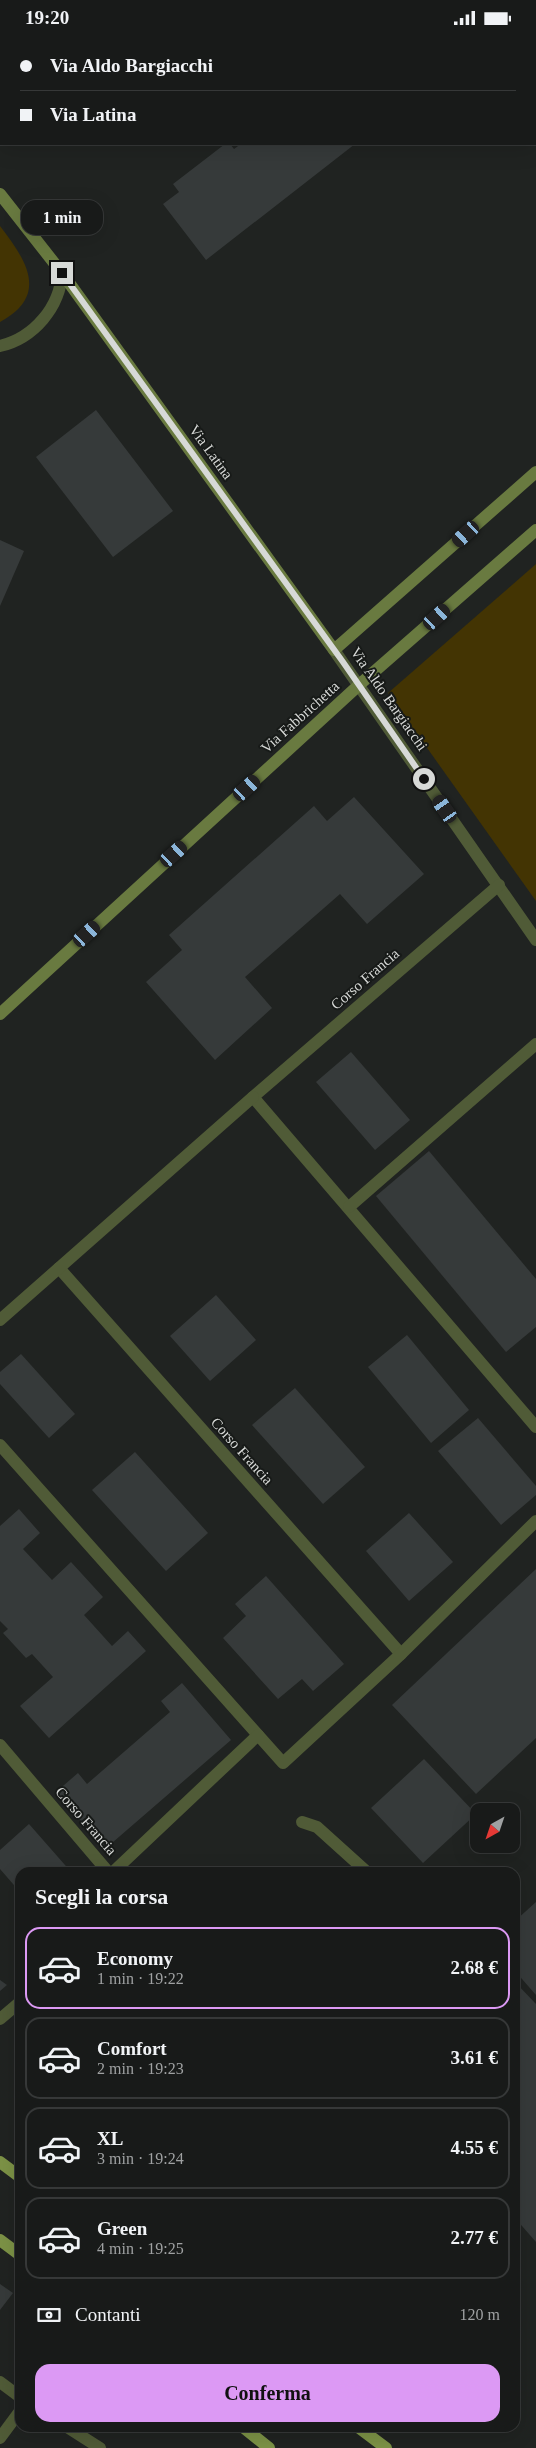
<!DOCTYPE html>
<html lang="it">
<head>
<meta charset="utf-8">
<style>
  body { margin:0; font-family:"Times New Roman",serif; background:#252726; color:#f1f3f6; height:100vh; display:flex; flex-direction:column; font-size:19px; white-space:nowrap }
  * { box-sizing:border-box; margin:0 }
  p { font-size:16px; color:#9fa1a2 }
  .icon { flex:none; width:28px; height:28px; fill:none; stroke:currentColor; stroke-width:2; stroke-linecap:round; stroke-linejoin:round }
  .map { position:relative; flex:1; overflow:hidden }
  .side { position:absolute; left:15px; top:1832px; width:505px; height:565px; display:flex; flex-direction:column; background:#181a19; border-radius:15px; box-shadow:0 5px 20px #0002,0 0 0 1px #363838 }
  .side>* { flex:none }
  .hud { position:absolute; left:0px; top:0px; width:536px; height:110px; box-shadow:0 5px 20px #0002,0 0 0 1px #363838; display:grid; align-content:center; height:110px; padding:0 20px; background:#181a19 }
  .needle { width:32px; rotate:220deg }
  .controls { position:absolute; left:470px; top:1768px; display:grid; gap:10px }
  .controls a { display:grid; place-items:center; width:50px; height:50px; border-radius:10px; background:#181a19; box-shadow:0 5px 20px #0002,0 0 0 1px #363838; font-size:25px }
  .end { position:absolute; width:22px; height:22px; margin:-11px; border:6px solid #d7d9d7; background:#111; box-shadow:0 0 0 2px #111 }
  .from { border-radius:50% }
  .bubble { position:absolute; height:35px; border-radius:15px; background:#181a19; box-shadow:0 5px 20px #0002,0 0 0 1px #363838; font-size:16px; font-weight:600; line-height:35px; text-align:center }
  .car { position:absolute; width:15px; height:30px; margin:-15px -8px; border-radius:6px; box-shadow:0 0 4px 1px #0007; background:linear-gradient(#222 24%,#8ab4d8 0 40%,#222 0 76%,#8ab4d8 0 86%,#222 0) }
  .hud b { display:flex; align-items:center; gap:18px; height:48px; font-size:19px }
  .hud b+b { border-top:1px solid #363838 }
  .hud i { width:12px; height:12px; background:#f1f3f6 }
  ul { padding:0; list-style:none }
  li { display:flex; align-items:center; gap:15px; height:82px; margin:0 10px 8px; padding:0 10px; border:2px solid #363838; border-radius:15px }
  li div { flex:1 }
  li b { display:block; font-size:19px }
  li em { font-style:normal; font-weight:600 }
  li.on { border-color:#dc99f4 }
  li>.icon { width:45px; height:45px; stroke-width:1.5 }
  h2 { padding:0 20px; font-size:22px; line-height:60px }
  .pay { display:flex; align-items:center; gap:12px; height:55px; padding:0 20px; font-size:19px }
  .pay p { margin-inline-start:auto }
  .button { display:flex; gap:10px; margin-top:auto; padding:10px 20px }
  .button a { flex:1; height:58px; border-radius:15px; background:#dc99f4; color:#111; font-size:20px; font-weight:600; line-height:58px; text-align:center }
  .status { display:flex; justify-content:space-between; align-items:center; height:35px; padding:0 25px; background:#181a19; direction:ltr }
  .status svg { height:14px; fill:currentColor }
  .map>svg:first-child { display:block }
  .green { fill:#433403 }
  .building { fill:#363a3a }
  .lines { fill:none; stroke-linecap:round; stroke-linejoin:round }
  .lane { stroke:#505b37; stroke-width:12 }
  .street { stroke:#505b37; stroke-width:12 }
  .secondary { stroke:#697a40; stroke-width:12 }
  .primary { stroke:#7c9246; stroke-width:12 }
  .route { stroke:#d7d9d7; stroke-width:6 }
  .labels { text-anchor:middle; stroke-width:4; stroke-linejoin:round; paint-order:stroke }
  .street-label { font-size:15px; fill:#d7d9d7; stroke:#171a18 }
</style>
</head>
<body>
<div class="status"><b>19:20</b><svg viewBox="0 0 49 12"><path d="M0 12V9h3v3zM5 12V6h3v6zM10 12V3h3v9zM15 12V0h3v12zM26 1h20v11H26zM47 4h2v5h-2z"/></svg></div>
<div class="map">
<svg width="536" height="2413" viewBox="0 0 536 2413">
  <rect width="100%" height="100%" fill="#202321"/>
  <g class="green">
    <path d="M0,191C26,225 50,260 0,287Z"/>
    <path d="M536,529V866L388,658Z"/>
  </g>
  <g class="building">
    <path d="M225,109H230L234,114L241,109H355L206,225L163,169L179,157L173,149Z"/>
    <path d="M96,375L173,476L113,522L36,422Z"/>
    <path d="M0,505L24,516L0,571Z"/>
    <path d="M354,762L424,839L367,889L340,859L245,942L272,973L215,1025L146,947L182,915L169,900L314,771L327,786Z"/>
    <path d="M351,1017L410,1085L375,1115L316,1047Z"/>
    <path d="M429,1116L536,1244V1292L506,1317L376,1161Z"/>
    <path d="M216,1260L256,1305L210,1346L170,1301Z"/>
    <path d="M407,1300L469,1375L431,1408L368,1332Z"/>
    <path d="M21,1319L75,1379L49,1403L0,1349V1337Z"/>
    <path d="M295,1353L365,1432L323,1469L252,1390Z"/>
    <path d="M478,1383L536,1451V1460L501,1490L438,1416Z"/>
    <path d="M135,1417L208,1498L166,1536L92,1455Z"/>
    <path d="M19,1474L40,1498L23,1514L52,1545L71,1527L103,1562L84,1580L112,1611L128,1596L146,1616L49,1703L20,1671L53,1642L32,1619L26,1623L3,1598L8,1594L0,1586V1491Z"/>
    <path d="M409,1478L453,1527L409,1566L366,1516Z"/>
    <path d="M536,1534V1703L476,1759L392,1670Z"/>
    <path d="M266,1541L344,1629L313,1656L302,1644L278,1664L223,1603L246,1581L235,1569Z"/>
    <path d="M182,1648L231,1705L105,1814L56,1757L78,1738L87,1749L170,1677L161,1666Z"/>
    <path d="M424,1724L476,1779L423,1828L371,1773Z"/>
    <path d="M29,1789L72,1838H20V1857L0,1834V1815Z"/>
    <path d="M536,1867V1960L515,1936V1886Z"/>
    <path d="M0,1945L7,1950L0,1956Z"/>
    <path d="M515,1947L536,1969V2207L515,2183Z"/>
    <path d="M0,2249L13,2258L0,2275Z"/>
  </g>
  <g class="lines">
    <path class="lane" d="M302,1787L317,1792L368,1838"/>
    <g class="street">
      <path d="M27,1L28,0"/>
      <path d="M0,53L1,50"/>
      <path d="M0,311C34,303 60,272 62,238"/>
      <path d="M334,615L536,905"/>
      <path d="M499,850L253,1062L536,1392"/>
      <path d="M349,1172L536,1009"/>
      <path d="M59,1233L401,1619"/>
      <path d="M0,1285L253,1062"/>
      <path d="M0,1410L258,1700"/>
      <path d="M0,1710L109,1838"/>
      <path d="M112,1838L258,1700L283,1728L401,1619L536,1486"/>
      <path d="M0,1984L20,1967"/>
      <path d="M0,2347L20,2362"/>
      <path d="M67,2392L100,2413"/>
      <path d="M0,2403L20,2376"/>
    </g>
    <g class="secondary">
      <path d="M0,159L62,238L334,615L536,437"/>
      <path d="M0,979L359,650L536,495"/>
    </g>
    <g class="primary">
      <path d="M0,2127L20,2142"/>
      <path d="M0,2205L20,2220"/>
      <path d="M243,2392L269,2413"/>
      <path d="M358,2392L386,2413"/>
    </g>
  </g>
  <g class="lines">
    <path class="route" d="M62,238L343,627L424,744"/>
  </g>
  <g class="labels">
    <g class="street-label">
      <text transform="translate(211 417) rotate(54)" y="5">Via Latina</text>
      <text transform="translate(389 664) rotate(55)" y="5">Via Aldo Bargiacchi</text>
      <text transform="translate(300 682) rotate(-42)" y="5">Via Fabbrichetta</text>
      <text transform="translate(365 944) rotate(-41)" y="5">Corso Francia</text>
      <text transform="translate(242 1416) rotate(48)" y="5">Corso Francia</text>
      <text transform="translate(86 1786) rotate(49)" y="5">Corso Francia</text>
    </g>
  </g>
</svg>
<div class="controls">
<a><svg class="needle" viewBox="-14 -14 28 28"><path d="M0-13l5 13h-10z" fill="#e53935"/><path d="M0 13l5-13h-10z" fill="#9fa1a2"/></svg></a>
</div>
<i class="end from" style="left:424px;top:744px"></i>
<i class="end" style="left:62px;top:238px"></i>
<div class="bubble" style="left:21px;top:165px;width:82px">1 min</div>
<i class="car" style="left:466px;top:499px;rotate:228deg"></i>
<i class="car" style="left:437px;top:582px;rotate:48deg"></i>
<i class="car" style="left:247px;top:753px;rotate:48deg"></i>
<i class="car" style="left:445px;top:774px;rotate:325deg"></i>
<i class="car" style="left:174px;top:819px;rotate:48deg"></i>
<i class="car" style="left:87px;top:899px;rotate:48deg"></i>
<div class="hud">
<b><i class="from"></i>Via Aldo Bargiacchi</b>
<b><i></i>Via Latina</b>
</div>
<section class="side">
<h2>Scegli la corsa</h2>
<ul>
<li class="on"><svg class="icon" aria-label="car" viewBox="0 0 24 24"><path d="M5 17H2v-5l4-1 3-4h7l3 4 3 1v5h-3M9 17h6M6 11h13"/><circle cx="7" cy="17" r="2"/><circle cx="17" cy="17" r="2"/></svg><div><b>Economy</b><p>1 min · 19:22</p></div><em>2.68 €</em></li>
<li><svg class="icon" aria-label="car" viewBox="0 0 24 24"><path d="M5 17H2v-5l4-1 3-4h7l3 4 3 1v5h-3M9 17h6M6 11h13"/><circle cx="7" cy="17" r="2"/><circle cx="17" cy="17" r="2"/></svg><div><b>Comfort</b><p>2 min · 19:23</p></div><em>3.61 €</em></li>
<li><svg class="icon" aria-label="car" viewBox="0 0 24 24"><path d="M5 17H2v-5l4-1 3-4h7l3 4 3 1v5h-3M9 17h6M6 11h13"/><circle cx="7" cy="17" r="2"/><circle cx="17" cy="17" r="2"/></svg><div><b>XL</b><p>3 min · 19:24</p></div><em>4.55 €</em></li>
<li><svg class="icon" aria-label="car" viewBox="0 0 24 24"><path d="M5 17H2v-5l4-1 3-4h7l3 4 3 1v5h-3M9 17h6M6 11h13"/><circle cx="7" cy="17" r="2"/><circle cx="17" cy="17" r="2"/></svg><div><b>Green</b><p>4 min · 19:25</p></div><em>2.77 €</em></li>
</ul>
<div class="pay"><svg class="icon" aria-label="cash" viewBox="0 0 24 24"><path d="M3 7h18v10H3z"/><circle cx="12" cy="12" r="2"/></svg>Contanti<p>120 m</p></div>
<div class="button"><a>Conferma</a></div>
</section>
</div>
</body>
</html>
